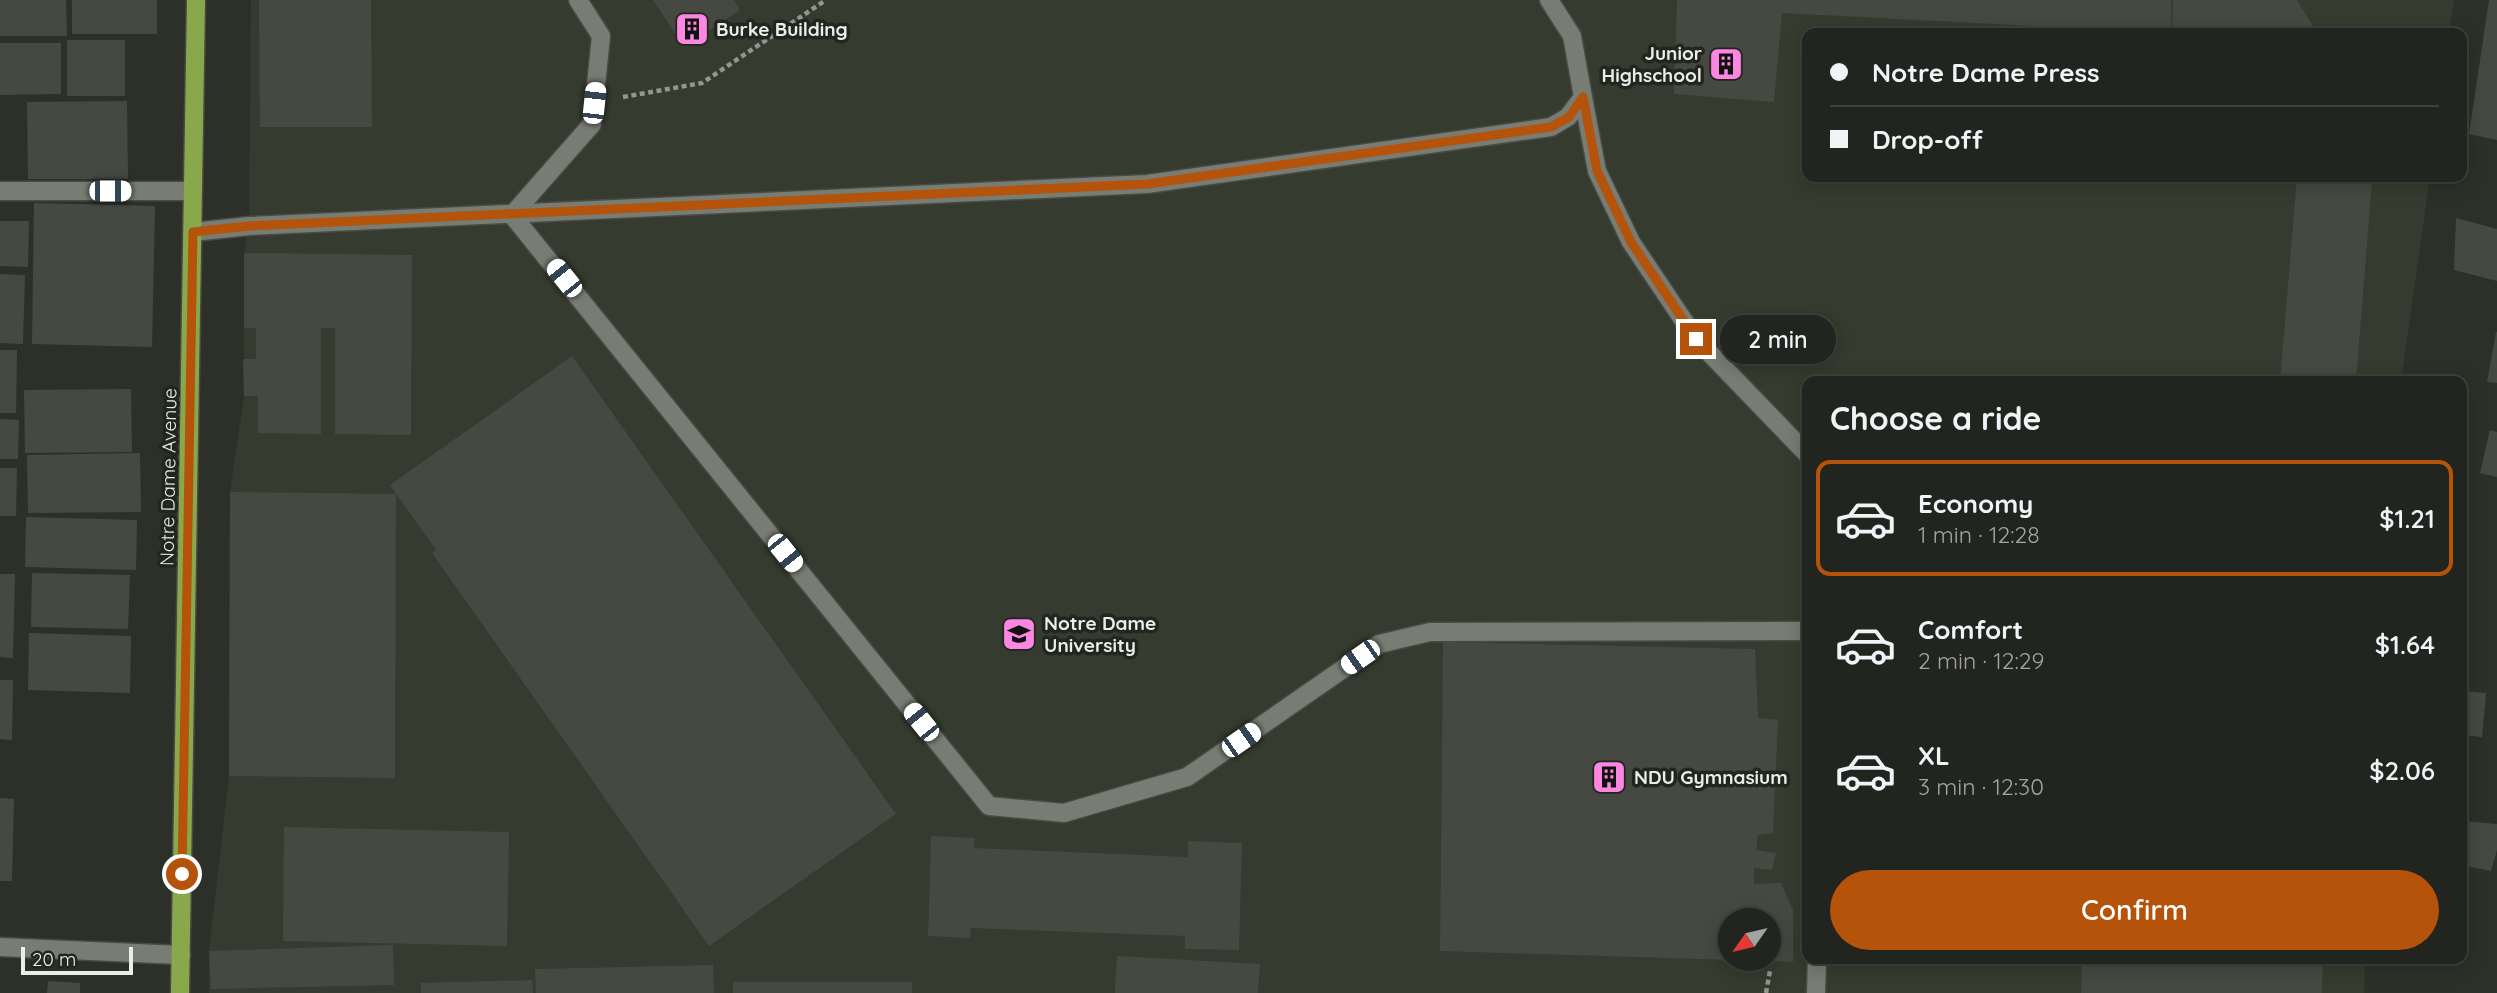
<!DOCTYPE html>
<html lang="en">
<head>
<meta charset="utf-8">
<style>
  body { margin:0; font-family:Quicksand,sans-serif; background:#2e302c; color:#f1f3f6; height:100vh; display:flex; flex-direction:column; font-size:26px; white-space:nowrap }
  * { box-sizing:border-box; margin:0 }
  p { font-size:23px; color:#a2a4a4 }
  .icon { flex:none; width:38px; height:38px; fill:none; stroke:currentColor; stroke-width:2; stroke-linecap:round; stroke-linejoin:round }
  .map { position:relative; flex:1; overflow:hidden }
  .side { position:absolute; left:1802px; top:376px; width:665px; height:588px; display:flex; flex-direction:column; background:#22241f; border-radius:14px; box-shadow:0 4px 18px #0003,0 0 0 2px #3f413d }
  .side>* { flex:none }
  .top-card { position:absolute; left:1802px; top:28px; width:665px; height:154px; border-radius:14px; box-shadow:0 4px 18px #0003,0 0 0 2px #3f413d; display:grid; align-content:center; height:154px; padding:0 28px; background:#22241f }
  .needle { width:46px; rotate:236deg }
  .fabs { position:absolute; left:1718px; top:908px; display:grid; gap:14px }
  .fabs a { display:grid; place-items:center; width:63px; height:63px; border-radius:50%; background:#22241f; box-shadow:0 4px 18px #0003,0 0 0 2px #3f413d; font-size:35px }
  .scale { position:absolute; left:21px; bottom:18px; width:112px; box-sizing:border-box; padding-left:7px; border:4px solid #ebede8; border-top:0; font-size:19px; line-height:24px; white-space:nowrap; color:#ebede8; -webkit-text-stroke:5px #23261f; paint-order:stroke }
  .end { position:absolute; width:32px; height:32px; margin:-16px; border:9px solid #b45309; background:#fff; box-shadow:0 0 0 4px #fff }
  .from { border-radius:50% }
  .bubble { position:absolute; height:49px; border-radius:24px; background:#22241f; box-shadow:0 4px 18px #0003,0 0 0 2px #3f413d; font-size:23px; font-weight:600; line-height:49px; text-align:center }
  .car { position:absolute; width:21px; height:42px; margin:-21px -10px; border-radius:9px; box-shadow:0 0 5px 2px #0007; background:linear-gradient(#fff 24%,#345 0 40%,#fff 0 76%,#345 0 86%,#fff 0) }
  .top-card b { display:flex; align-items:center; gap:24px; height:66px; font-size:26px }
  .top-card b+b { border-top:2px solid #3f413d }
  .top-card i { width:18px; height:18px; background:#f1f3f6 }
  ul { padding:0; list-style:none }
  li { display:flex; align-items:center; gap:21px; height:116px; margin:0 14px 10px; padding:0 14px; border:4px solid transparent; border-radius:14px }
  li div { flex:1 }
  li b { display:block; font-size:26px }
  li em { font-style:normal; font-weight:600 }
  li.selected { border-color:#b45309 }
  li>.icon { width:63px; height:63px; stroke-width:1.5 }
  h2 { padding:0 28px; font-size:32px; line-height:84px }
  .button { display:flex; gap:14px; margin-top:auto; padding:14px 28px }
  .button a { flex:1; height:80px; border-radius:42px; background:#b45309; color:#fff; font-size:28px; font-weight:600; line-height:80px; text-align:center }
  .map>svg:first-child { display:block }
  .built { fill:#353b2e; fill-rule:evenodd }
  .building { fill:#454941 }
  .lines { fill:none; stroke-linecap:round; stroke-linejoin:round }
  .service-casing { stroke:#484b45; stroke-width:21 }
  .minor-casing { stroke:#484b45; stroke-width:21 }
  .tertiary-casing { stroke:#484b45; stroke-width:21 }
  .primary-casing { stroke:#484b45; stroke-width:21 }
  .path { stroke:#939690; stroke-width:4.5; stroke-dasharray:5 3.5; stroke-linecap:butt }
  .service { stroke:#787c73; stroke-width:18 }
  .minor { stroke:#787c73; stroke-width:18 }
  .tertiary { stroke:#787c73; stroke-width:18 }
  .primary { stroke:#89a84b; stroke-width:18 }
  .route { stroke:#b45309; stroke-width:9 }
  .labels { text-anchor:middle; stroke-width:7; stroke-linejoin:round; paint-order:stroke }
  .poi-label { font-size:19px; font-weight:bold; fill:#ebede8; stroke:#23261f; text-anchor:start }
  .street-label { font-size:19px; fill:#ebede8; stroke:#23261f }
</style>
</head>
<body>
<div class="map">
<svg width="2497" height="993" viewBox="0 0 2497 993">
  <rect width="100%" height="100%" fill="#2d3029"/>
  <path class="built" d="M251,0H2454L2449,33H1808V177H2430L2401,381L1808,382V959H2365L2364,993H209V950L229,776L230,492L244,396V253L249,226ZM1731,920H1769V959H1731Z"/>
  <g class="building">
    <path d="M0,0H66L67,36H0Z"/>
    <rect x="72" y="0" width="85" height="34"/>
    <path d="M259,0H371L372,127H260Z"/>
    <path d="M653,0H734L740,10L684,47Z"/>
    <path d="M1677,0H2171V33L1782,13L1774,102L1674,94Z"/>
    <path d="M2173,0H2297L2317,33H2214L2211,29L2172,28Z"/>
    <path d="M2489,0H2497V140L2469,134Z"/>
    <rect x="67" y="40" width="58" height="56"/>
    <path d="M0,43H61V94L0,95Z"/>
    <path d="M127,101L128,179H28L27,102Z"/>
    <path d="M2297,177L2372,181L2356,382H2280Z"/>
    <path d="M34,203L155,206L152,347L32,344Z"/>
    <path d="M2456,218L2497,229V281L2454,270Z"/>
    <path d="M0,221H29L28,267L0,266Z"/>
    <path d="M244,253L412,255L411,435L335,434V328H321V434L258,433V396H244L243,359H256V328H244Z"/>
    <path d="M0,274L25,275L23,344L0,343Z"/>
    <path d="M2496,332H2497V383L2487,382Z"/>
    <path d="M0,350H17L16,413H0Z"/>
    <path d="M572,356L896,814L709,946L432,553L436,550L390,485Z"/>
    <path d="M131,389L132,452L25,453L24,390Z"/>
    <path d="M0,419L19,420L18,459H0Z"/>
    <path d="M2490,430L2497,432V477L2480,473Z"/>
    <path d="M140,453L141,512L28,513L27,455Z"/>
    <path d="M0,468H17L16,516H0Z"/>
    <path d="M230,492L396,494L395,778L229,776Z"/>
    <path d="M26,517L137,520L136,570L25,567Z"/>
    <path d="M32,573L130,575L128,629L31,627Z"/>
    <path d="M0,574H15L13,658L0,657Z"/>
    <path d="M29,633L131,636L130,693L28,690Z"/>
    <path d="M1443,642L1755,649L1758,718L1778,720L1773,833L1758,835L1756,850L1776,853L1772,870L1754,868V884L1781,883L1793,910V962L1769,961V920H1731V960L1440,951Z"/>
    <path d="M0,680H13L12,740L0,739Z"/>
    <path d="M2462,691L2486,693L2482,737L2462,735Z"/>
    <path d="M0,798L14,799L12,881H0Z"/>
    <path d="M2462,821L2497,824V850L2491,871L2462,865Z"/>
    <path d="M284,827L509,832L507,946L283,941Z"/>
    <path d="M931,836L975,838L974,848L1188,857V841L1242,843L1239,950L1185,949V936L970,928L971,938L928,936Z"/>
    <path d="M393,945L394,985L211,989L209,951Z"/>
    <path d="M1117,956L1260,964L1258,993H1115Z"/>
    <path d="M2082,959H2323L2322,993H2081Z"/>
    <path d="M713,965L714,993H536L535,969Z"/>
    <path d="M532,980L533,993H421V983Z"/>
    <path d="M48,981L80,983V993H47Z"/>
    <rect x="733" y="982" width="179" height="11"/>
  </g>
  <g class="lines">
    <g class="service-casing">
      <g id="service">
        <path d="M578,0L601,36L592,124L512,215L989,806L1064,813L1187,777L1379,644L1430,632L1808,631"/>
        <path d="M1583,97L1597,171L1631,242L1696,339L1808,455"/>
        <path d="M193,232L249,226L1147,184L1551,127L1568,117L1583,97L1572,36L1549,0"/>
        <path d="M1816,993L1817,959"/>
      </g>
    </g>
    <g class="minor-casing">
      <path id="minor" d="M0,191H193"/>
    </g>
    <g class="tertiary-casing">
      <path id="tertiary" d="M0,947L181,955"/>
    </g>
    <g class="primary-casing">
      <path id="primary" d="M180,993L196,0"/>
    </g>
    <g class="path">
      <path d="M623,97L702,83L826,0"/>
      <path d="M1766,993L1770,971"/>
    </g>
    <use href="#service" class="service"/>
    <use href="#minor" class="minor"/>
    <use href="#tertiary" class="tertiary"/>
    <use href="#primary" class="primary"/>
  </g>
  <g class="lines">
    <path class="route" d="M182,874L193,232L249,226L1147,184L1551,127L1569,117L1583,97L1597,171L1631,242L1696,339"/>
  </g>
  <defs>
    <g id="building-square" transform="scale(1.75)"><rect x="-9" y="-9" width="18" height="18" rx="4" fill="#fd86e2" stroke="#23261f"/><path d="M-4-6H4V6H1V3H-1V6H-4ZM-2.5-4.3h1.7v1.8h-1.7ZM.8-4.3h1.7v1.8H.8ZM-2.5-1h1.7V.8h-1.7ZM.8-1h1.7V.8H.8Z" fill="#111"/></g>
    <g id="university-square" transform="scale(1.75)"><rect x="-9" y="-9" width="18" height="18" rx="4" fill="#fd86e2" stroke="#23261f"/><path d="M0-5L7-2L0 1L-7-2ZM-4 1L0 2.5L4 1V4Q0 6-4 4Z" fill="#111"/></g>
  </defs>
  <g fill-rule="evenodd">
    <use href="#building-square" x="692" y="29"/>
    <use href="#building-square" x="1726" y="64"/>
    <use href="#university-square" x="1019" y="634"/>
    <use href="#building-square" x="1609" y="777"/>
  </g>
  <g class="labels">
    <g class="poi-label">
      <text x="716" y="36">Burke Building</text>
      <text x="1702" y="60" text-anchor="end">Junior<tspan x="1702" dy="22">Highschool</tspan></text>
      <text x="1044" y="630">Notre Dame<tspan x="1044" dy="22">University</tspan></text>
      <text x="1634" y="784">NDU Gymnasium</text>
    </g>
    <g class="street-label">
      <text transform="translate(168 477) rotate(-89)" y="7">Notre Dame Avenue</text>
    </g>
  </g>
</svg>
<div class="fabs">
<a><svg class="needle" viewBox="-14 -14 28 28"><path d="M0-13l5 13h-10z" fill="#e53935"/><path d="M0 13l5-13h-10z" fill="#a2a4a4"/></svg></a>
</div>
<div class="scale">20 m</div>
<i class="end from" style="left:182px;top:874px"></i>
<i class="end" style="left:1696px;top:339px"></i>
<div class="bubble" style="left:1720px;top:315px;width:116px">2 min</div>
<i class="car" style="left:594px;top:103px;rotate:6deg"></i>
<i class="car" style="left:110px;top:191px;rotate:90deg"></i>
<i class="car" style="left:564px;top:278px;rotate:321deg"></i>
<i class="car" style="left:785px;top:553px;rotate:141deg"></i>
<i class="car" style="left:1360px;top:657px;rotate:235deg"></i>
<i class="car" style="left:921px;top:722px;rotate:321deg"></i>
<i class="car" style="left:1241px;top:740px;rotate:55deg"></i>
<div class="top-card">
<b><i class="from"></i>Notre Dame Press</b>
<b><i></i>Drop-off</b>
</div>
<section class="side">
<h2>Choose a ride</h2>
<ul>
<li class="selected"><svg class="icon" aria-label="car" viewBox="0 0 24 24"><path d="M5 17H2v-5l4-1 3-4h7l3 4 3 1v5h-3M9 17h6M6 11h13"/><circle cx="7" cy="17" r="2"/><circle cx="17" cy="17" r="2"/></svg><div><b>Economy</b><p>1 min · 12:28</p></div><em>$1.21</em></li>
<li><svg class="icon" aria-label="car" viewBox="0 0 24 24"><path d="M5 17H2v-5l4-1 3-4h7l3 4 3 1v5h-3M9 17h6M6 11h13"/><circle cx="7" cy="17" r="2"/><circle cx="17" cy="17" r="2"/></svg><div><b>Comfort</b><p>2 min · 12:29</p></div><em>$1.64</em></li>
<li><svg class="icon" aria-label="car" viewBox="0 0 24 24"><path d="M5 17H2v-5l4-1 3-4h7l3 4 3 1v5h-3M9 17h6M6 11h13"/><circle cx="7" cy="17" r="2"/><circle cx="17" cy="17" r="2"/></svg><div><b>XL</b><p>3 min · 12:30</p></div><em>$2.06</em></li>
</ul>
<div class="button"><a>Confirm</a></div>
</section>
</div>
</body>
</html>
